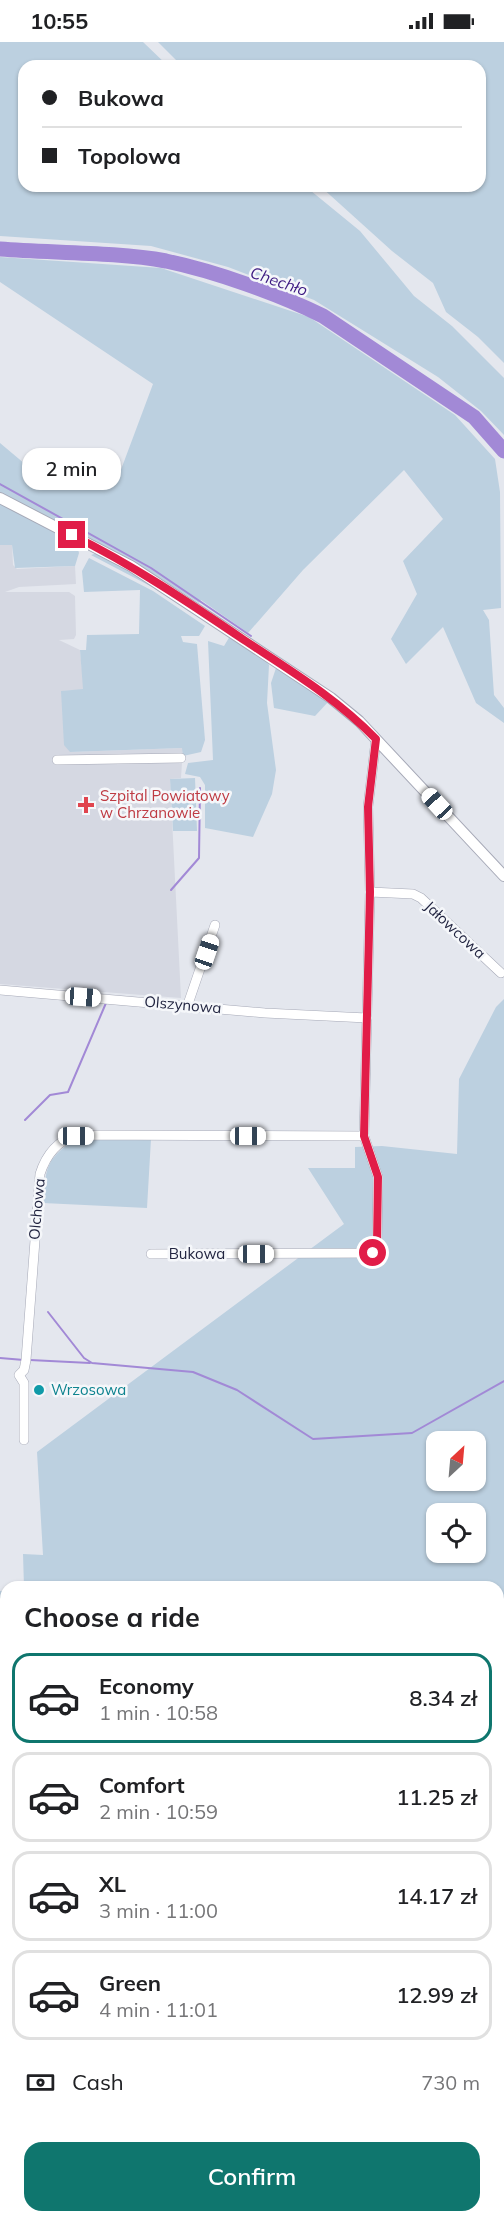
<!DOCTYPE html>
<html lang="en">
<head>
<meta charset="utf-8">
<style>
  body { margin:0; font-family:Mulish,sans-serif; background:#f2f2f2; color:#202124; height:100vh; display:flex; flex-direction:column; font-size:22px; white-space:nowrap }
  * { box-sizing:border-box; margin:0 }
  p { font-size:20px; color:#757577 }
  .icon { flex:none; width:33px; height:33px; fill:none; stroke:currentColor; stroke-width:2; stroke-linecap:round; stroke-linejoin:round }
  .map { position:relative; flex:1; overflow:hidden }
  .side { position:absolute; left:0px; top:1539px; width:504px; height:642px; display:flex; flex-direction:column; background:#fff; border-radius:18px 18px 0 0; box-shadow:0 2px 4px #0004 }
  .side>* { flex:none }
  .banner { position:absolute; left:18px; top:18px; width:468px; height:132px; border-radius:18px; box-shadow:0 2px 4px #0004; display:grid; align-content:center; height:132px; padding:0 24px; background:#fff }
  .needle { width:39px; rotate:26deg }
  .fabs { position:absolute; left:426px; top:1389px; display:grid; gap:12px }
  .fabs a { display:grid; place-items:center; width:60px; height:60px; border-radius:12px; background:#fff; box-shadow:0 2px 4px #0004; font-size:30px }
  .end { position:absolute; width:27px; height:27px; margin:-14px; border:8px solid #e11d48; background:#fff; box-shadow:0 0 0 3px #fff }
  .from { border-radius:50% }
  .bubble { position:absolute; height:42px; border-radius:18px; background:#fff; box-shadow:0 2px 4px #0004; font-size:20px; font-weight:600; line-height:42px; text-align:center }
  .car { position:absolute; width:18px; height:36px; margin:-18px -9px; border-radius:8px; box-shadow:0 0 4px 2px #0007; background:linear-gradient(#fff 24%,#345 0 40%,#fff 0 76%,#345 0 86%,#fff 0) }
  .banner b { display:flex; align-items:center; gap:21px; height:57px; font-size:22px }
  .banner b+b { border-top:2px solid #e0e0e0 }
  .banner i { width:15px; height:15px; background:#202124 }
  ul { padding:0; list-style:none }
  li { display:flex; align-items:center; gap:18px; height:90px; margin:0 12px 9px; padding:0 12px; border:3px solid #e0e0e0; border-radius:18px }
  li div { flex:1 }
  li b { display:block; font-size:22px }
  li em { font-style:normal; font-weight:600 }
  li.selected { border-color:#0f766e }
  li>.icon { width:54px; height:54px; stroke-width:1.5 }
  h2 { padding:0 24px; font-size:27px; line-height:72px }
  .pay { display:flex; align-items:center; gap:15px; height:66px; padding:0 24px; font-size:22px }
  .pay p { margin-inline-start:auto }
  .action { display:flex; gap:12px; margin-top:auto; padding:12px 24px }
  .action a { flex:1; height:69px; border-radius:18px; background:#0f766e; color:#fff; font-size:24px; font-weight:600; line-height:69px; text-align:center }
  .status { display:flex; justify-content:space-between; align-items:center; height:42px; padding:0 30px; background:#fff; direction:ltr }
  .status svg { height:16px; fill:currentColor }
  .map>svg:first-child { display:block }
  .built { fill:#d5d8e2 }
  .green { fill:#bcd0e0; fill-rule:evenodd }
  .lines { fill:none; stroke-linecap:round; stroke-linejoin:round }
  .stream { stroke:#a289d6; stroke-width:2 }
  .river { stroke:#a289d6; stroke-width:15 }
  .minor-casing { stroke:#a6a9b7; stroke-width:10 }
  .tertiary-casing { stroke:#a6a9b7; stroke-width:12 }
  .minor { stroke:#fff; stroke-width:9 }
  .tertiary { stroke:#fff; stroke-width:10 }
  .route { stroke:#e11d48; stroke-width:8 }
  .health-dot { fill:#e0444e; stroke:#f5f7fa; stroke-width:2 }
  .culture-dot { fill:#0f9aa8; stroke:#f5f7fa; stroke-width:2 }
  .labels { text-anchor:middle; stroke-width:5; stroke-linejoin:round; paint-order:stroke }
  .health-label { font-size:15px; fill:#be3a42; stroke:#f5f7fa; text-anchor:start }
  .street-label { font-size:15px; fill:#222541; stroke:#f5f7fa }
  .culture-label { font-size:15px; fill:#0d838f; stroke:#f5f7fa; text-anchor:start }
  .water-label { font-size:16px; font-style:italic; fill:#3b1881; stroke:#f5f7fa }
</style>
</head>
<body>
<div class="status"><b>10:55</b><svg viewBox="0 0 49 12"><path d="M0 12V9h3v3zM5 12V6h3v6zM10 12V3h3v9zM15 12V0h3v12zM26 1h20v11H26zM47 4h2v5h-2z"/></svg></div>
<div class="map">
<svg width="504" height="2181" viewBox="0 0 504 2181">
  <rect width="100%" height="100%" fill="#e4e7ee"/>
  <path class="built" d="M12,502L13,523L17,527L75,524L76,542L19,545L5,550H69L75,554L76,593L74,597L59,598L80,608L84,648L62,649L70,710L183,706L181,736L170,737L181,956L0,942V503Z"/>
  <g class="green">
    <path d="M0,0H143L168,24H24V144H305L360,189L414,254L452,284L504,336V393L481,369L438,335L314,258L228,225L151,204L0,194Z"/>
    <path d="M158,0H504V321L478,295L446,270L433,241L392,209L320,144H480V24H182Z"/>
    <path d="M0,215L161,226L309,275L455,373L495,417L500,450L501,566L483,568L489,578L494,653L504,666V681L476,661L443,585L406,622L391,597L417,552L403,519L443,477L404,428L303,528L248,591L201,558L199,561L134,520L0,450V401L25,422L116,441L153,342L0,240Z"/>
    <path d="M0,461L76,500L79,511L75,524L15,526L12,503H0Z"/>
    <path d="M97,511L129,527L195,569L193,572L154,546L91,513Z"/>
    <path d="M89,516L153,549L205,584L199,594H181L183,600L197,602L205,698L201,710L183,714L182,706L70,710L64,703L61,649L83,647L80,608H86L87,593L139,592L140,548L84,550L82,529Z"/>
    <path d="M230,594L265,617L269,623L267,661L276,728L272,752L253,795L205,786V743L200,735L185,732L188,721L213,718L208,599L224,604Z"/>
    <path d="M276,626L281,627L329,659L315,674L274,666L271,641Z"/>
    <path d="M195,736L197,789H173L170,737Z"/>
    <path d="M504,957V1797H498V1545H24L23,1512L43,1513L37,1410L344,1182L308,1126H355V1105L382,1104L457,1112L459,1037L496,965ZM436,1400H476V1438H436ZM436,1472H476V1510H436Z"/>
    <path d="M76,1097H151L147,1166L43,1161C46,1126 45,1117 76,1097Z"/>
    <path d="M0,1549H6V2175H440L444,2181H0Z"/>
  </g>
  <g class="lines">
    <g class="stream">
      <path d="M0,442L151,526L251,594"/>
      <path d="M171,848L199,816L200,746"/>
      <path d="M25,1078L50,1053L68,1050L106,961"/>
      <path d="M48,1270L84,1316L92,1321L193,1330L237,1348L313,1397L412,1391L504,1339"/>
      <path d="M0,1316L24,1318"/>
      <path d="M30,1318L90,1321"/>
      <path d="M498,2149L504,2143"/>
    </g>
    <path class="river" d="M0,207C51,211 117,210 166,219C214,229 279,252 323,274L474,375L504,409"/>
    <g class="minor-casing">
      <g id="minor">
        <path d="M57,718L181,716"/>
        <path d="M370,850L413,852L421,856L501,931"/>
        <path d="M0,948L265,971L367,976"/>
        <path d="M188,962L215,883"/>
        <path d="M151,1212L373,1211L377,1200L378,1135L364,1094L370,850L368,765L376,697"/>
        <path d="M24,1398V1341L19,1333L24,1328L26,1318L40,1132C46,1113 57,1099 76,1093L364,1094"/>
      </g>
    </g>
    <g class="tertiary-casing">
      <path id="tertiary" d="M0,456L131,524L331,656L359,679L504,834"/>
    </g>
    <use href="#minor" class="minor"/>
    <use href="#tertiary" class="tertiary"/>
  </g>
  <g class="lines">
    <path class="route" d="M72,493C133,523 188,560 244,598C291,629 336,656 376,697L368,765L370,850L364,1094L378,1135L377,1200L373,1211"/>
  </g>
  <path class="health-dot" d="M83 754h6v6h6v6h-6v6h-6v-6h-6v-6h6z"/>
  <circle class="culture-dot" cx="39" cy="1348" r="6"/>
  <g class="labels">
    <g class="health-label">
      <text x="100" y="759">Szpital Powiatowy<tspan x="100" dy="17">w Chrzanowie</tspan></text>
    </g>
    <g class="street-label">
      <text transform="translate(455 888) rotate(43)" y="5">Jałowcowa</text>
      <text transform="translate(183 963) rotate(5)" y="5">Olszynowa</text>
      <text transform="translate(37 1167) rotate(-85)" y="5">Olchowa</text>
      <text x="197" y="1217">Bukowa</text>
    </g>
    <g class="culture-label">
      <text x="51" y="1353">Wrzosowa</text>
    </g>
    <g class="water-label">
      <text transform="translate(279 239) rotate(19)" y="6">Chechło</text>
    </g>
  </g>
</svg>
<div class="fabs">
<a><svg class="needle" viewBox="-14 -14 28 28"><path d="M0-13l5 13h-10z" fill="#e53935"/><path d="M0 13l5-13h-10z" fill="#757577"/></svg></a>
<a><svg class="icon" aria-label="locate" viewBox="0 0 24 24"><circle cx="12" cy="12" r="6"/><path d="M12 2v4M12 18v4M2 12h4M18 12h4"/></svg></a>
</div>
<i class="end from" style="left:373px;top:1211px"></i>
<i class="end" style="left:72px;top:493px"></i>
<div class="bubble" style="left:22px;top:406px;width:99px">2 min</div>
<i class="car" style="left:437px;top:762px;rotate:317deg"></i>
<i class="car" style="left:207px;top:910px;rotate:19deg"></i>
<i class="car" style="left:83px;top:955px;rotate:94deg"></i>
<i class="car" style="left:76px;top:1094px;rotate:90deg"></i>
<i class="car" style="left:248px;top:1094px;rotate:90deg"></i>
<i class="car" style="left:256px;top:1212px;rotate:90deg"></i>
<div class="banner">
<b><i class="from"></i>Bukowa</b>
<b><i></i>Topolowa</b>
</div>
<section class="side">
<h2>Choose a ride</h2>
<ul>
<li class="selected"><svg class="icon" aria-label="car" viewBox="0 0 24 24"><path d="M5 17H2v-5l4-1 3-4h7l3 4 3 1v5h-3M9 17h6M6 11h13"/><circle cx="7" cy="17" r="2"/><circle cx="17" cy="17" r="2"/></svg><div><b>Economy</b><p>1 min · 10:58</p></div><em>8.34 zł</em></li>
<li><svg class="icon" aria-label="car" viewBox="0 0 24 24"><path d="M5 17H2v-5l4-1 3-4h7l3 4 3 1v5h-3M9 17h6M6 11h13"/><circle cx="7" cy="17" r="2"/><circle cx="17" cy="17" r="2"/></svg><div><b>Comfort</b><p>2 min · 10:59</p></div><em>11.25 zł</em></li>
<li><svg class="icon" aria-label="car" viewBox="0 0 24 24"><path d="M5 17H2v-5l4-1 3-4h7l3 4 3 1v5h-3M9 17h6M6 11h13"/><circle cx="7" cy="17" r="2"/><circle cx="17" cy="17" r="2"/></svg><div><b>XL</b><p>3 min · 11:00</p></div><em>14.17 zł</em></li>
<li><svg class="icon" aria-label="car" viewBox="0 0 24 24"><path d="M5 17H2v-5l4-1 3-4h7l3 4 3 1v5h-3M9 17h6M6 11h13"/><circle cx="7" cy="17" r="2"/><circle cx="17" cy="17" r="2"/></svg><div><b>Green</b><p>4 min · 11:01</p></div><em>12.99 zł</em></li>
</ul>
<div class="pay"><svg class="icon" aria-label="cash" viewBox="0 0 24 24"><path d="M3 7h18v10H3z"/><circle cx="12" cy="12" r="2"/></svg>Cash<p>730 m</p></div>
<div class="action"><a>Confirm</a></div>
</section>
</div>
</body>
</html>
